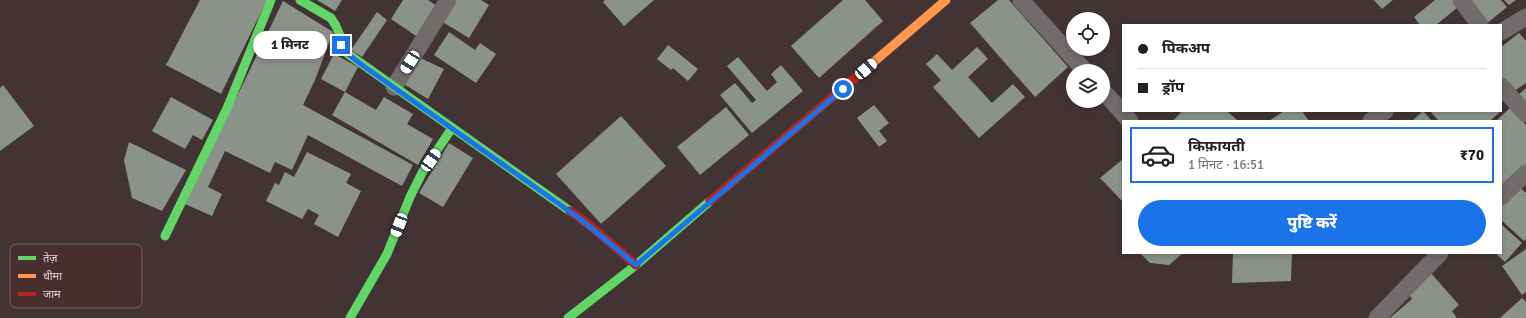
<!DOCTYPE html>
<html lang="hi">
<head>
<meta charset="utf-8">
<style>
  body { margin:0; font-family:Signika,"Noto Sans Devanagari",sans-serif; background:#f6f6f6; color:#222; height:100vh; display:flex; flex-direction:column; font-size:15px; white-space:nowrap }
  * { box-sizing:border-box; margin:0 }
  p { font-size:13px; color:#767676 }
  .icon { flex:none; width:22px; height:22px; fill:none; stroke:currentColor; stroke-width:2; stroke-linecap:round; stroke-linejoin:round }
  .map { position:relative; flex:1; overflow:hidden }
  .drawer { position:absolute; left:1122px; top:120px; width:380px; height:134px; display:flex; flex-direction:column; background:#fff; border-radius:0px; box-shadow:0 2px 6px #0003 }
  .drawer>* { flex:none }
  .hud { position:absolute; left:1122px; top:24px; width:380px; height:88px; border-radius:0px; box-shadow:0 2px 6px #0003; display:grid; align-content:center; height:88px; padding:0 16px; background:#fff }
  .buttons { position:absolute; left:1066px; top:12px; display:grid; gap:8px }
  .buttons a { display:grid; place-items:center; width:44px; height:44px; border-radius:50%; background:#fff; box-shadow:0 2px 6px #0003; font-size:20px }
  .end { position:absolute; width:18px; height:18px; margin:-9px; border:5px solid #1a73e8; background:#fff; box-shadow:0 0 0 2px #fff }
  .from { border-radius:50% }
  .bubble { position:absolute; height:28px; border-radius:14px; background:#fff; box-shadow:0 2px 6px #0003; font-size:13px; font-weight:800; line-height:28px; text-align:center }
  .car { position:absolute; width:12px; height:24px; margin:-12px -6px; border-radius:5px; box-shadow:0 0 3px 1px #0007; background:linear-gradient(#fff 24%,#345 0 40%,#fff 0 76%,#345 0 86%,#fff 0) }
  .hud b { display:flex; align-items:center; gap:14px; height:38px; font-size:15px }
  .hud b+b { border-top:1px solid #e0e0e0 }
  .hud i { width:10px; height:10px; background:#222 }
  ul { padding:7px 0 0; list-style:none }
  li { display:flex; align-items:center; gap:12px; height:56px; margin:0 8px 6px; padding:0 8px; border:2px solid transparent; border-radius:0px }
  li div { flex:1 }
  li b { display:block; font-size:15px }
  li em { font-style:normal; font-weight:800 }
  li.current { border-color:#1a73e8 }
  li>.icon { width:36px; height:36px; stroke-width:1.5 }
  .button { display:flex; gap:8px; margin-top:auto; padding:8px 16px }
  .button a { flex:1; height:46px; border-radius:24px; background:#1a73e8; color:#fff; font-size:16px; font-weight:800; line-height:46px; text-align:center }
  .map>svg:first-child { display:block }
  .building { fill:#8b928a }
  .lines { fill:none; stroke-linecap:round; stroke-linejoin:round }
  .street { stroke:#716b6b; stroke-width:17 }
  .fast { stroke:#63d668; stroke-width:9 }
  .slow { stroke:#ff974d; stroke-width:9 }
  .jam { stroke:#b3261e; stroke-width:9 }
  .route { stroke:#1a73e8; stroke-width:5 }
  .key { fill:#482e2f; stroke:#765f60; stroke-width:1 }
  .key-label { font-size:11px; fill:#e3d2d2 }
</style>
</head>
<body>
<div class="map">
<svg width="1526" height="318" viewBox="0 0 1526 318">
  <rect width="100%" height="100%" fill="#423435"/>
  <g class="building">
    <path d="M200,0H267L221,94L166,65Z"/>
    <path d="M317,0H342L335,11Z"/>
    <path d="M403,0H428L440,8L419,38L391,19Z"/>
    <path d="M454,0H481L489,5L469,38L441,21Z"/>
    <path d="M605,0H654L624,26L603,2Z"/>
    <path d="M843,0H865L883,21L819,78L791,46Z"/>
    <path d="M998,0H1009L1068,67L1035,97L970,23Z"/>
    <path d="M1374,0H1393L1382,9Z"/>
    <path d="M1435,0H1453L1458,7L1436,25H1420L1414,17Z"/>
    <path d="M1468,0H1501L1507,7L1486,24Z"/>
    <path d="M1504,0H1516L1509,5Z"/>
    <path d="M283,1L333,32L315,80L303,105L413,165L402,186L308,135L292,170L275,162L270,173L225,151L208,187L222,194L212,216L185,204Z"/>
    <path d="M377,12L387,20L362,57L351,50Z"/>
    <path d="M449,32L475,50L480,43L496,54L476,83L434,55Z"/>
    <path d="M1519,33L1526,41V83L1510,94L1501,83V47Z"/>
    <path d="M668,45L698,69L688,81L673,68L671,70L657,59Z"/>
    <path d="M977,47L988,59L968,77L992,103L1013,84L1025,97L979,138L933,87L941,80L926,64L937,54L952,70Z"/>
    <path d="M334,54L358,67L345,92L321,79Z"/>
    <path d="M416,56L444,69L428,99L399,81Z"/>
    <path d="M738,57L767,91L777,82L771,74L781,65L803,91L752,133L720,95L735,83L752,103L756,100L727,66Z"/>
    <path d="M3,85L34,126L0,151V88Z"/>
    <path d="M1526,88V110L1515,98Z"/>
    <path d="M345,92L376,110L384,97L413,114L407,124L433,139L418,165L332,115Z"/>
    <path d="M171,97L213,120L202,140L193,135L185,149L152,131Z"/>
    <path d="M874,105L889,123L879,131L887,141L879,147L857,118Z"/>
    <path d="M726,107L749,135L700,175L677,147Z"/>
    <path d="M1510,108L1526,125V164L1501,188V121H1496Z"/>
    <path d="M1182,111H1227L1238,121H1173Z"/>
    <path d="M1284,111H1302L1309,121H1269Z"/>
    <path d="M1423,111L1432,121H1412Z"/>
    <path d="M1430,111H1501L1490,121H1439Z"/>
    <path d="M621,116L666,166L601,224L556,174Z"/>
    <path d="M129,142L186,170L162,211L132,198L124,160Z"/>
    <path d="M449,143L473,158L443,207L419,193Z"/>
    <path d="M307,152L351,174L346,183L361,191L338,237L314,224L319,215L308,209L302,219L266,201L275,183L279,185L285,172L294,177Z"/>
    <path d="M1123,159V202L1100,178Z"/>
    <path d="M1517,185L1526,193V239L1524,241L1501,220V202Z"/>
    <path d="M1501,224L1522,243L1505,262L1495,253H1501Z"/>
    <path d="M1526,249V292L1522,295L1502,266Z"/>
    <path d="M1140,253H1183L1169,265L1150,263Z"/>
    <path d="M1233,253H1292L1291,281L1232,283Z"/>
    <path d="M1430,272L1459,305L1452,311L1457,318H1390L1412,299L1407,292Z"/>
    <path d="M1522,298L1526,302V318H1500Z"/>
  </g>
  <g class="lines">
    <g class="street">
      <path d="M1021,0L1085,71"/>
      <path d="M1461,0L1480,25"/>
      <path d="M1501,32L1526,17"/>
      <path d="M1501,86L1526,114"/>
      <path d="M394,87L448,0"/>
      <path d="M1103,91L1130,121"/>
      <path d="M1371,121L1385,111"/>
      <path d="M1501,197L1526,173"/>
      <path d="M1377,318L1440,253"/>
    </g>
    <g class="fast">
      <path d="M300,0L331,18L336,26L348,54L570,211"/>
      <path d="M165,236L228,106L271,0"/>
      <path d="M350,318L387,254L410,197L423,171L452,128"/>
      <path d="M568,318L636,265L710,201"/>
    </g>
    <path class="slow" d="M862,72L946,0"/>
    <g class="jam">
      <path d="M710,201L862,72"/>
      <path d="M570,211L588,224L636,265"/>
    </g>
  </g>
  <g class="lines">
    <path class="route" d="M341,45L348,54L362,65L579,218L636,265L843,89"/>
  </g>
  <rect x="10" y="244" width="132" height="64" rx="6" class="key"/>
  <rect x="18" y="256" width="18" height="4" fill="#63d668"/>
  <rect x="18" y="274" width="18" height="4" fill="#ff974d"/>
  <rect x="18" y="292" width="18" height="4" fill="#b3261e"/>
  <g class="key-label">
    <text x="43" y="262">तेज़</text>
    <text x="43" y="280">धीमा</text>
    <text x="43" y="298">जाम</text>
  </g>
</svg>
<div class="buttons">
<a><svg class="icon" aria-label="locate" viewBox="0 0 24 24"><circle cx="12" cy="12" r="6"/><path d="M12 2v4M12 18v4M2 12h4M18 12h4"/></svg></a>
<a><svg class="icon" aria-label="layers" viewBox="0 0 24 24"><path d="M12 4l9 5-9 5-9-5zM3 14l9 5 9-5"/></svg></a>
</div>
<i class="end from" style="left:843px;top:89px"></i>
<i class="end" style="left:341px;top:45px"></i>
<div class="bubble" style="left:253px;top:31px;width:74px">1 मिनट</div>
<i class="car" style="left:410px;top:62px;rotate:212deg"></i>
<i class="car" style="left:866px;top:69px;rotate:49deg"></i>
<i class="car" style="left:431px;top:160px;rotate:34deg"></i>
<i class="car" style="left:399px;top:225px;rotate:201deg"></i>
<div class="hud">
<b><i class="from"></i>पिकअप</b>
<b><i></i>ड्रॉप</b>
</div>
<section class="drawer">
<ul>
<li class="current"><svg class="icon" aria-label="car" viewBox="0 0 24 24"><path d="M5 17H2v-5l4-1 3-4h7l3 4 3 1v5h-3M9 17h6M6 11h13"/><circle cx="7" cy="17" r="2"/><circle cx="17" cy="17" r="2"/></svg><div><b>किफ़ायती</b><p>1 मिनट · 16:51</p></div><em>₹70</em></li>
</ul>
<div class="button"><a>पुष्टि करें</a></div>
</section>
</div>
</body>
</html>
